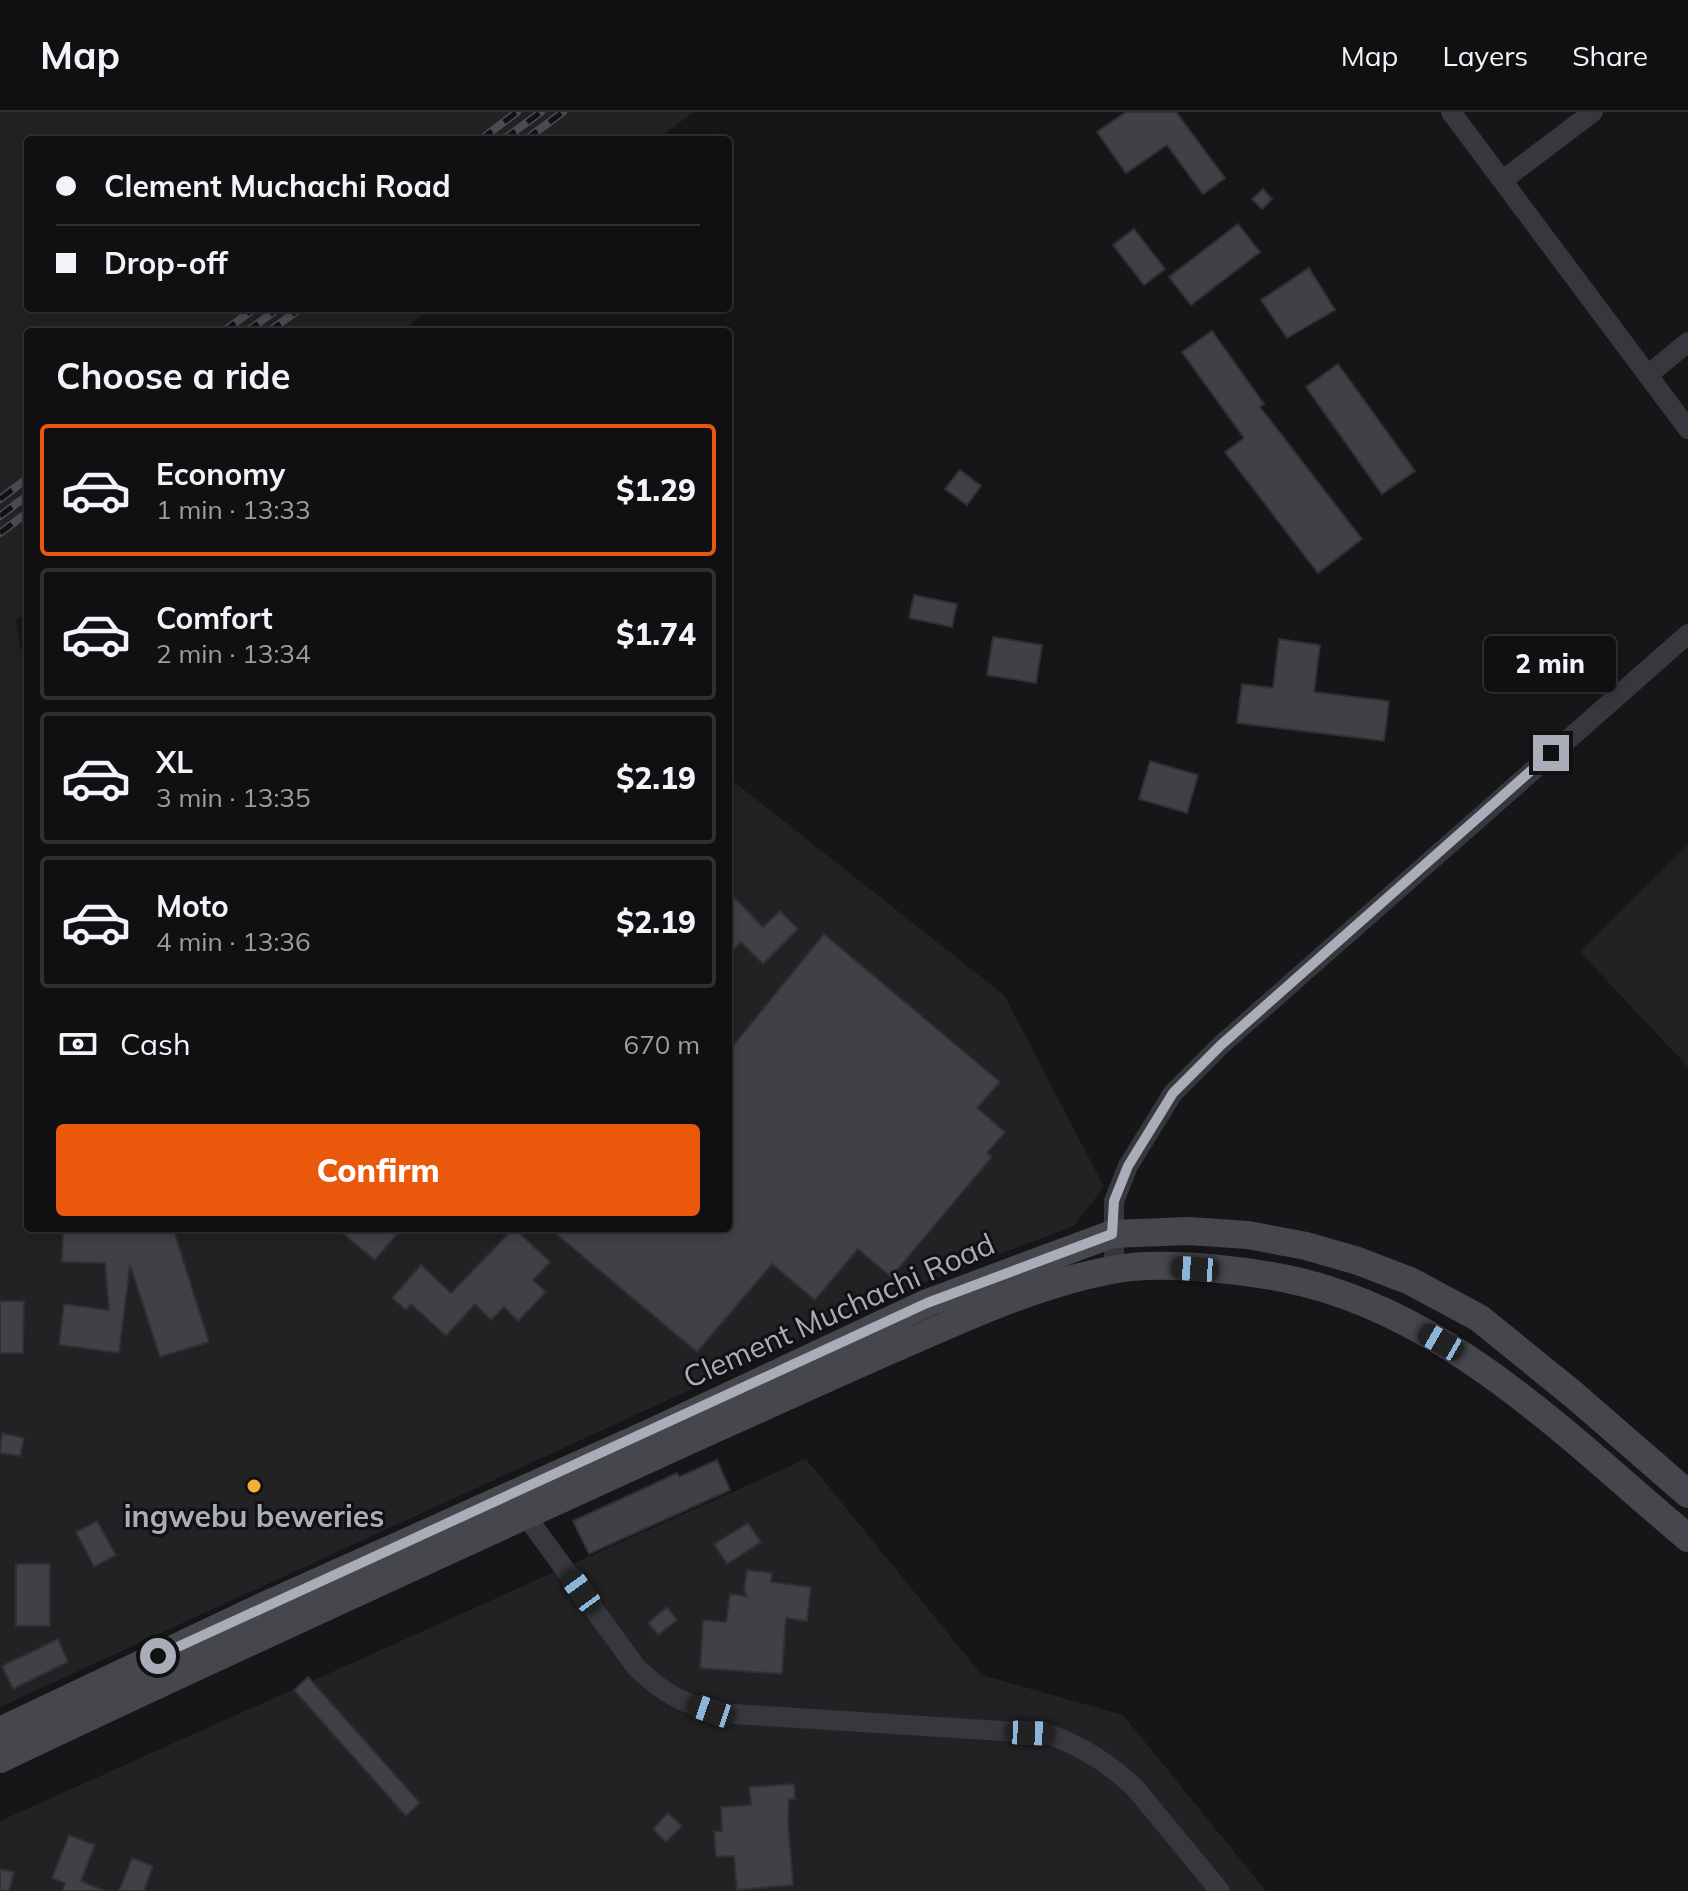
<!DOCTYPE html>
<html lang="en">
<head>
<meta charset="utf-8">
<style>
  body { margin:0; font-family:Mulish,sans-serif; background:#1e1e20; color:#f1f3f6; height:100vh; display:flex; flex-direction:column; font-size:30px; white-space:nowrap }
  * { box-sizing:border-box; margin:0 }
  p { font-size:26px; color:#9c9d9f }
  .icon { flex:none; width:44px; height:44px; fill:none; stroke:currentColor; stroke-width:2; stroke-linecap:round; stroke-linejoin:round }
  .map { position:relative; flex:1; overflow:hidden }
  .details { position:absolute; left:24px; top:216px; width:708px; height:904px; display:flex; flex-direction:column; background:#101012; border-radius:8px; box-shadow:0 4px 12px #0003,0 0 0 2px #303032 }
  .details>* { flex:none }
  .hud { position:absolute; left:24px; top:24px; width:708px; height:176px; border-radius:8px; box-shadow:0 4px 12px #0003,0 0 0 2px #303032; display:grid; align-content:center; height:176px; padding:0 32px; background:#101012 }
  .end { position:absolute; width:36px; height:36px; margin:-18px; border:10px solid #a8adb8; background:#111; box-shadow:0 0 0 4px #111 }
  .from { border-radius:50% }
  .bubble { position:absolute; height:56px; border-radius:8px; background:#101012; box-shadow:0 4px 12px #0003,0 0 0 2px #303032; font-size:26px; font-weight:800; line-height:56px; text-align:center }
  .car { position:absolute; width:24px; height:48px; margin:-24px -12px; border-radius:10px; box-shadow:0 0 6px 2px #0007; background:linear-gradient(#222 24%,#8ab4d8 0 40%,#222 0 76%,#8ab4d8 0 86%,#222 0) }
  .hud b { display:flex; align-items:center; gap:28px; height:76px; font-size:30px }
  .hud b+b { border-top:2px solid #303032 }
  .hud i { width:20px; height:20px; background:#f1f3f6 }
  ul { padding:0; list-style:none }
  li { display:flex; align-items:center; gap:24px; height:132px; margin:0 16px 12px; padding:0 16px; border:4px solid #303032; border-radius:8px }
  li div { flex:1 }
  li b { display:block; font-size:30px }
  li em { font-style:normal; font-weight:800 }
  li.active { border-color:#ea580c }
  li>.icon { width:72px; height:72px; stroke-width:1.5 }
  h2 { padding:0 32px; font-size:36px; line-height:96px }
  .pay { display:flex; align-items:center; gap:20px; height:88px; padding:0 32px; font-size:30px }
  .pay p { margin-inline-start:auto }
  .primary-button { display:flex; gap:16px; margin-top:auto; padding:16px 32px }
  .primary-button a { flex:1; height:92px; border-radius:8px; background:#ea580c; color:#fff; font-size:32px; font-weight:800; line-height:92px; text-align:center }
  header { display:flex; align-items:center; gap:48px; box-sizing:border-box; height:112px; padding:0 40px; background:#101012; border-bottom:2px solid #303032 }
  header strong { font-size:38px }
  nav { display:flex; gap:44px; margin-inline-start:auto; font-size:28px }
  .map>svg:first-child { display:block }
  .built { fill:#222225 }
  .building { fill:#404145; stroke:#303034; stroke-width:2 }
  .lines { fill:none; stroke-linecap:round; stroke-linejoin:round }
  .street { stroke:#37383d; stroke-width:20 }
  .secondary { stroke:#45474d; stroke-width:28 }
  .rail-casing { stroke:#4a4c52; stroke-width:8 }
  .rail { stroke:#111113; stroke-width:5; stroke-dasharray:15; stroke-linecap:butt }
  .route { stroke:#a8adb8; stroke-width:10 }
  .poi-dot { fill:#f2b134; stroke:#111113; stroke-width:3 }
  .labels { text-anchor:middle; stroke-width:6; stroke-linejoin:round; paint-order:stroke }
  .street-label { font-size:30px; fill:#a8adb8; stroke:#111113 }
  .poi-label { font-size:30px; font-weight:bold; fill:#a8adb8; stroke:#111113 }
</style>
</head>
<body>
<header>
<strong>Map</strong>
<nav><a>Map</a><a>Layers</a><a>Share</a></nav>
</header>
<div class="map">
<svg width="1688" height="1779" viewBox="0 0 1688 1779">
  <rect width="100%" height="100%" fill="#161618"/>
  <g class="built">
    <path d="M0,0H694L656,28H28V196H432L400,220H28V499L16,508L23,550L28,548V1116H728V665L1004,883L1104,1075L1074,1114L918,1173L0,1595Z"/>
    <path d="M1688,733V955L1580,840Z"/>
    <path d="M806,1347L982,1563L1123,1603L1266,1779H0V1709Z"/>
  </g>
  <g class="building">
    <path d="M1126,0H1176L1225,66L1203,82L1167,33L1126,61L1097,20Z"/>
    <path d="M1263,77L1272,87L1262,97L1252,87Z"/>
    <path d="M1238,112L1260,140L1191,193L1169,165Z"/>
    <path d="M1134,117L1165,157L1144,173L1113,133Z"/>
    <path d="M1309,156L1335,198L1287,226L1261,188Z"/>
    <path d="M1212,219L1264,292L1260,295L1362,427L1318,461L1225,340L1244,326L1182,240Z"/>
    <path d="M1338,252L1415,359L1382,382L1306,275Z"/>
    <path d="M960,358L981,374L967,393L945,377Z"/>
    <path d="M914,483L957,492L952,515L909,506Z"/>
    <path d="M993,525L1042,533L1036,571L987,563Z"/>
    <path d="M1279,527L1320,533L1314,580L1389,589L1384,629L1237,611L1242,572L1273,576Z"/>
    <path d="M1150,649L1198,663L1187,701L1139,687Z"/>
    <path d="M728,779L763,815L780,799L798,817L763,852L741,830L728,843Z"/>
    <path d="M824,822L1000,970L977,996L1005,1020L987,1041L992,1045L891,1165L858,1137L815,1188L772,1152L697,1240L549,1116H728V940Z"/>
    <path d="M63,1116H173L209,1230L160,1245L130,1153L119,1241L59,1233L64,1192L109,1198L105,1151L62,1150Z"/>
    <path d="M336,1116H402L375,1148Z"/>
    <path d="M514,1116L550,1150L533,1168L546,1180L518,1209L504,1195L491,1208L475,1192L446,1224L411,1192L406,1198L392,1186L421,1153L451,1181Z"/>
    <path d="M0,1189H24L23,1241H0Z"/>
    <path d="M2,1321L24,1326L20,1344L0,1341Z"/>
    <path d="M717,1348L730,1378L589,1442L573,1409L677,1361L679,1365Z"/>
    <path d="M97,1409L116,1443L94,1455L76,1420Z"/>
    <path d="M748,1411L761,1430L727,1452L714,1432Z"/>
    <rect x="16" y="1452" width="34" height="62"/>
    <path d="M747,1458L772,1461L771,1470L811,1475L807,1509L786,1506L782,1562L700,1556L703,1508L726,1510L730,1482L747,1484L744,1479Z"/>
    <path d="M667,1495L677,1508L658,1523L648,1511Z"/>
    <path d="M58,1527L68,1550L13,1577L2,1554Z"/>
    <path d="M308,1565L420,1691L406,1704L294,1578Z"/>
    <path d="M794,1672L795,1687H789L788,1710L793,1773L737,1778L734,1744L716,1745L714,1719H722L721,1695L751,1693L749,1675Z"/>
    <path d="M668,1701L682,1714L666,1730L653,1717Z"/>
    <path d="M69,1723L95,1733L81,1769L105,1779H62L65,1771L52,1766Z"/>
    <path d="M132,1746L153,1754L144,1779H119Z"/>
    <path d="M0,1757L14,1760L9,1779H0Z"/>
  </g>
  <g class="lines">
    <g class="street">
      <path d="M1451,0L1688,317"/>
      <path d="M1503,68L1593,0"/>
      <path d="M1648,263L1688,230"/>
      <path d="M1114,1157V1089L1128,1054L1173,981L1221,933L1688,522"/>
      <path d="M518,1393L636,1555C665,1584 692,1597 733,1602L1048,1622C1082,1634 1109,1651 1135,1676L1220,1779"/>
    </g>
    <g class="secondary">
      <path d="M0,1619L264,1494L652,1320L927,1191L1112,1122L1189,1119L1248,1123L1306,1134L1358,1149L1410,1169L1479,1206L1574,1283L1688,1382"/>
      <path d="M0,1647C233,1536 467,1430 701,1323C773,1291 844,1258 916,1227C979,1199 1043,1171 1111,1158C1167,1147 1272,1160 1326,1177C1468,1221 1577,1333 1688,1426"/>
    </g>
    <g class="rail-casing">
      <g id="rail">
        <path d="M480,28L517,0"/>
        <path d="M503,28L541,0"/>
        <path d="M525,28L563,0"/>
        <path d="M223,220L255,196"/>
        <path d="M246,220L279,196"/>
        <path d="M268,220L301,196"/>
        <path d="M0,387L28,366"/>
        <path d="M0,404L28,383"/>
        <path d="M0,421L28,400"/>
      </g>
    </g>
    <use href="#rail" class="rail"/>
  </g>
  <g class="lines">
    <path class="route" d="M158,1544L927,1191L1112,1122L1114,1089L1128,1054L1173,981L1221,933L1551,641"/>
  </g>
  <circle class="poi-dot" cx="254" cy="1374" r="8"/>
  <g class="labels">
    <g class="street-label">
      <text transform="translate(839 1199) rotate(-24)" y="10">Clement Muchachi Road</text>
    </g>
    <g class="poi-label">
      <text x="254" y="1415">ingwebu beweries</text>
    </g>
  </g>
</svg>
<i class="end from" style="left:158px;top:1544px"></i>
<i class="end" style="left:1551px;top:641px"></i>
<div class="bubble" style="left:1484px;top:524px;width:132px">2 min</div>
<i class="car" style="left:1195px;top:1157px;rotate:274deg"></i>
<i class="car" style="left:1441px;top:1230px;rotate:300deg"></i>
<i class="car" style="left:581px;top:1479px;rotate:324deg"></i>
<i class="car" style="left:711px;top:1599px;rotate:289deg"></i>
<i class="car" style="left:1030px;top:1621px;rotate:92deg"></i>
<div class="hud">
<b><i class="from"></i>Clement Muchachi Road</b>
<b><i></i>Drop-off</b>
</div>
<section class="details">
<h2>Choose a ride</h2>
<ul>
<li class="active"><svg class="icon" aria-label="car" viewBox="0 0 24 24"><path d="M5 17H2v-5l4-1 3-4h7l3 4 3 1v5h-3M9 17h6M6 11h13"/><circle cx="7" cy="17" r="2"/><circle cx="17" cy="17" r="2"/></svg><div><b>Economy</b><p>1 min · 13:33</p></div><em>$1.29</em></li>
<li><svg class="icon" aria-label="car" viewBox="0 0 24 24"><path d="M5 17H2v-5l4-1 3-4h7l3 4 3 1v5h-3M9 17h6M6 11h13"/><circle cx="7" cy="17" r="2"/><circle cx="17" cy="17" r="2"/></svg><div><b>Comfort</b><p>2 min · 13:34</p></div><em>$1.74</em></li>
<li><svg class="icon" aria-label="car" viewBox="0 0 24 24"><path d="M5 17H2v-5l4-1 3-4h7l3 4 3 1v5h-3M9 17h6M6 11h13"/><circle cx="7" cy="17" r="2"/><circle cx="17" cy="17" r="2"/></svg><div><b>XL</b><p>3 min · 13:35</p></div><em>$2.19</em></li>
<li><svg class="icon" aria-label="car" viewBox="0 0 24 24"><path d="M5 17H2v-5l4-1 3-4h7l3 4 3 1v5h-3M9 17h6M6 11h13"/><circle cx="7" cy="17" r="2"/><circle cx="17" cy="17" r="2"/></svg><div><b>Moto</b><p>4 min · 13:36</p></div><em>$2.19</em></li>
</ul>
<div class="pay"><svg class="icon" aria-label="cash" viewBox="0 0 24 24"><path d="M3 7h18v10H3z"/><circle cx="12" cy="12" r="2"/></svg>Cash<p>670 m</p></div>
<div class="primary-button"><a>Confirm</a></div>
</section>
</div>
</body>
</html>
